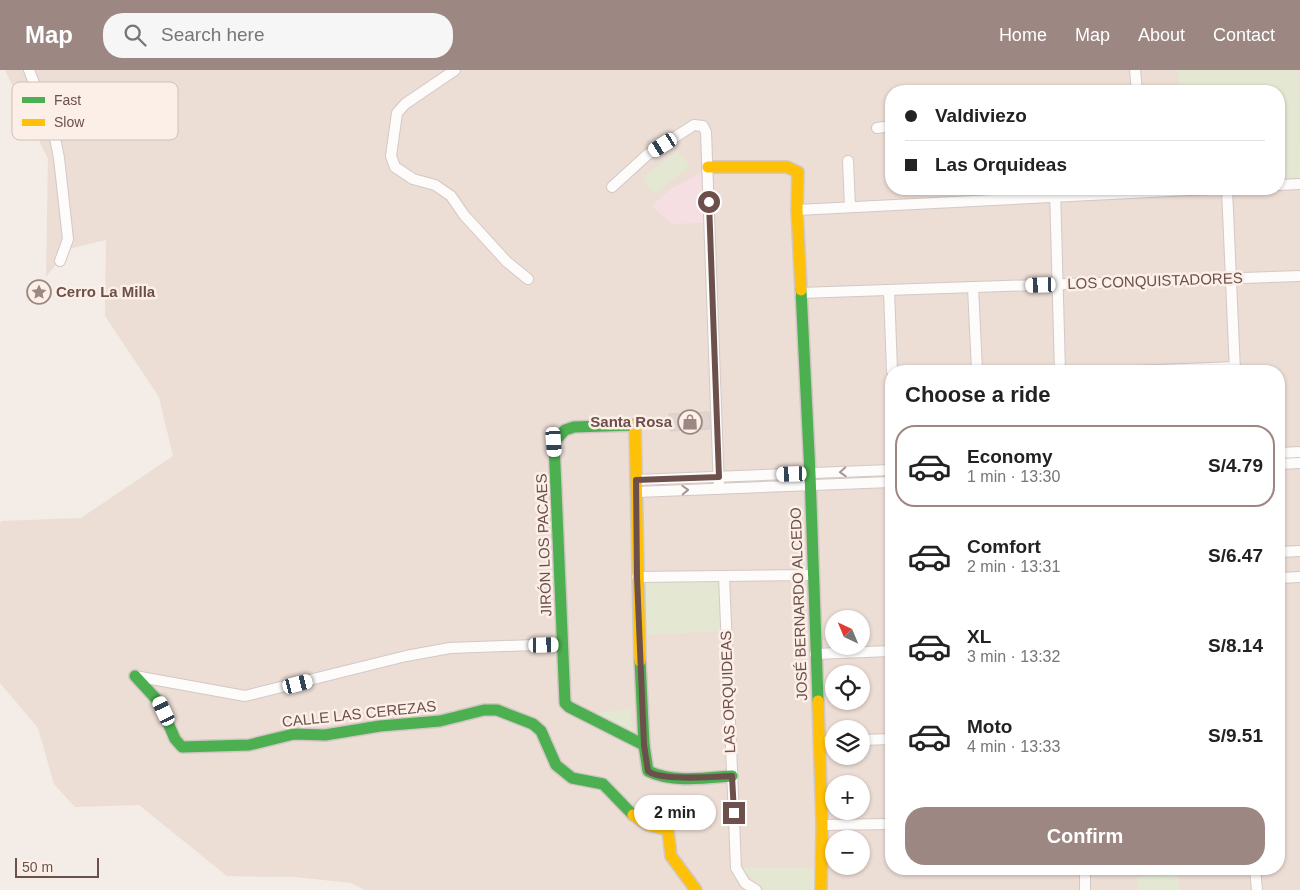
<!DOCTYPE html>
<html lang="en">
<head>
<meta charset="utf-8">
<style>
  body { margin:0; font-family:Helvetica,sans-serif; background:#f6f6f6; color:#222; height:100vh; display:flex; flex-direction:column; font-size:19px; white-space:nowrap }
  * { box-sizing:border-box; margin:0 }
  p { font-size:16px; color:#767676 }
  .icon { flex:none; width:28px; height:28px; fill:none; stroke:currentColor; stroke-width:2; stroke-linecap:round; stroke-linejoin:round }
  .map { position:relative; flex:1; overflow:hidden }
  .details { position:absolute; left:885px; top:295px; width:400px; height:510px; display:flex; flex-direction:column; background:#fff; border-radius:20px; box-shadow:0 1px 4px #0004 }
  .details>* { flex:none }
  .guide { position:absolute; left:885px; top:15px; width:400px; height:110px; border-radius:20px; box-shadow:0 1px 4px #0004; display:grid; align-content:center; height:110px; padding:0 20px; background:#fff }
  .needle { width:32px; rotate:316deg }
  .controls { position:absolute; left:825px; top:540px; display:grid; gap:10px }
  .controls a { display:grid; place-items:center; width:45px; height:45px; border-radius:50%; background:#fff; box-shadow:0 1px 4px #0004; font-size:25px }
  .scale { position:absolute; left:15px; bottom:12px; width:84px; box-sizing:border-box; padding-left:5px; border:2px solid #6d504b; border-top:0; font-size:14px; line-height:18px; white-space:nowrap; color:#6d504b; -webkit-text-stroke:4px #fcefe7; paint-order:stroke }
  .end { position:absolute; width:22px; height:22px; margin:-11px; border:6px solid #6d504b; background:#fff; box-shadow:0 0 0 2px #fff }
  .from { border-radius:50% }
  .bubble { position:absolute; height:35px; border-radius:18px; background:#fff; box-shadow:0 1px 4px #0004; font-size:16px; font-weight:700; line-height:35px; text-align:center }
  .car { position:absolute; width:15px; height:30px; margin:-15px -8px; border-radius:6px; box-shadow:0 0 4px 1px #0007; background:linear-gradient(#fff 24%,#345 0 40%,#fff 0 76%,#345 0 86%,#fff 0) }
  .guide b { display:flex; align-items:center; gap:18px; height:48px; font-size:19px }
  .guide b+b { border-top:1px solid #e0e0e0 }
  .guide i { width:12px; height:12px; background:#222 }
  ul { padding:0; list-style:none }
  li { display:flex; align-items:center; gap:15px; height:82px; margin:0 10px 8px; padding:0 10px; border:2px solid transparent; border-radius:20px }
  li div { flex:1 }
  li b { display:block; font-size:19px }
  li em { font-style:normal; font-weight:700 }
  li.selected { border-color:#9c8782 }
  li>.icon { width:45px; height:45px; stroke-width:1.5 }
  h2 { padding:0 20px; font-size:22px; line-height:60px }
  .action { display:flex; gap:10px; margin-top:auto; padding:10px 20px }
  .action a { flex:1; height:58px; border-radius:20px; background:#9c8782; color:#fff; font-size:20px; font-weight:700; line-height:58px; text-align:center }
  header { display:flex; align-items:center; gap:30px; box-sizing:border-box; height:70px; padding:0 25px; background:#9c8782; color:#fff }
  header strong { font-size:24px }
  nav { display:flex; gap:28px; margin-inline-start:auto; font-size:18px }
  .search { width:350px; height:45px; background:#f6f6f6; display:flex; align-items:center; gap:12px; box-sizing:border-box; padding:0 18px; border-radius:20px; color:#767676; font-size:19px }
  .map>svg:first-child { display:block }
  .residential { fill:#ecddd5; fill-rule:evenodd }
  .medical { fill:#f5dfe3 }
  .green { fill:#e4e8d3 }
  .building { fill:#dfd4d0; stroke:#dbceca }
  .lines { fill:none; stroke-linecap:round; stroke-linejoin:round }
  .street-casing { stroke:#d2c9c6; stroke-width:12 }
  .fast-casing { stroke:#d2c7c4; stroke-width:14 }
  .slow-casing { stroke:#d2c7c4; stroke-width:14 }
  .street { stroke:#fdfcfb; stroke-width:10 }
  .fast { stroke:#4caf50; stroke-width:11 }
  .slow { stroke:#ffc107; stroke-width:11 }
  .oneway { stroke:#a79591 }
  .route { stroke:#6d504b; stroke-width:6 }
  .labels { text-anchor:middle; stroke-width:5; stroke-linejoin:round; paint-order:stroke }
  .street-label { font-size:15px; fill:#6d504b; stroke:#fcefe7 }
  .poi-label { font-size:15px; font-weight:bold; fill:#6d504b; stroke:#fcefe7; text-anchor:start }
  .key { fill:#fcefe7; stroke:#d1bfb8; stroke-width:1 }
  .key-label { font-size:14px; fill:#6d504b }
</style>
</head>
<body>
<header>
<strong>Map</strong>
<div class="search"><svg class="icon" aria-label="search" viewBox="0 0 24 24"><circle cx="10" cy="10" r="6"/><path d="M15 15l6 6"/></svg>Search here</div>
<nav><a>Home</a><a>Map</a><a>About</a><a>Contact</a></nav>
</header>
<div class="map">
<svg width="1300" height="820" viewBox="0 0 1300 820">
  <rect width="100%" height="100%" fill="#f3ece7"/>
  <path class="residential" d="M5,0H1300V820H365L351,813L295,807L227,806L139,735L75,737L54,714L38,658L0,613V453L2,451L81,448L173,386L159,327L105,246L106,170L68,179L46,207L48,89ZM891,21H1279V119H891ZM891,301H1279V799H891ZM834,549H861V576H834ZM834,604H861V631H834ZM834,659H861V686H834ZM834,714H861V741H834ZM834,769H861V796H834Z"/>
  <path class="medical" d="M701,103L704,153L672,154L651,136L671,119Z"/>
  <g class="green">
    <path d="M1178,0H1298L1300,108H1279V21H1179Z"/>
    <path d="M678,80L690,96L654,124L642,108Z"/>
    <path d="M720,507L723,561L647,565L645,509Z"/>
    <path d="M631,638L632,668L587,645Z"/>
    <path d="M740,798H814V820H766Z"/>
    <path d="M1178,804L1179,820H1138L1137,807Z"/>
  </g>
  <path class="building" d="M709,342L710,359L670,361L669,344Z"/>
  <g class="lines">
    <g class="street-casing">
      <g id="street">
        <path d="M29,0L55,68L59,88L68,169L60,191"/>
        <path d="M455,0L405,34L397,43L391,86L395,97L413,109L435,115L451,126L464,145L507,192L528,209"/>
        <path d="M1135,0L1137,21"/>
        <path d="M877,58L891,56"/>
        <path d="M848,91L850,137"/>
        <path d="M1279,115L1300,114"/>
        <path d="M612,117L647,85L694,55L703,56L706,62L719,419"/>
        <path d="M1055,119L1060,301"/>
        <path d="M1227,119L1235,301"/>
        <path d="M797,140L1210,119"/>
        <path d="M973,217L977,301"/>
        <path d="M889,220L892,301"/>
        <path d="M800,223L1300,206"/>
        <path d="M1135,301L1235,297"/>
        <path d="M1279,383L1300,382"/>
        <path d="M1279,394L1300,393"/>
        <path d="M636,410L891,400"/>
        <path d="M636,422L891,412"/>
        <path d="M1279,482L1300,481"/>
        <path d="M724,506L736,798L745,813L756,820"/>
        <path d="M637,507L812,505"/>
        <path d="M1279,508L1300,507"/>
        <path d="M815,584L891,581"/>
        <path d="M135,606L245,626L406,586L450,578L561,574"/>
        <path d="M861,670L891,669"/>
        <path d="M819,672L834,671"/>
        <path d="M822,755L891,754"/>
        <path d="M1255,799L1257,820"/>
        <path d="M1085,820V799"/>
      </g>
    </g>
    <g class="fast-casing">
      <g id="fast">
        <path d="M801,220L810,404L818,631"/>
        <path d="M635,355L574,357L565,360L554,372L565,633L569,637L644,675"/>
        <path d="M640,591L644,675L648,701C672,713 706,708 732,706"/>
        <path d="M135,606L159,632L175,669L182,677L249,675L294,664L325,665L380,656L440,651L484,640H497L533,654L541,661L556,695L572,708L603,714L633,745"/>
      </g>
    </g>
    <g class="slow-casing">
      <g id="slow">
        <path d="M708,97H787L798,102L797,140L801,220"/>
        <path d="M635,355L640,591"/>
        <path d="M818,631L822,755L821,820"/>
        <path d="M633,745L648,755L668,760L671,786L696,820"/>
      </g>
    </g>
    <use href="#street" class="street"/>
    <use href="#fast" class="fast"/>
    <use href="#slow" class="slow"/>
  </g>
  <defs><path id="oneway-chevron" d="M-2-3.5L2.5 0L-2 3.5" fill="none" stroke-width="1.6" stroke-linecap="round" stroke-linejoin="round" transform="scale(1.25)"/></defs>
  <g class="oneway">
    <use href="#oneway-chevron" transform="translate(843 402) rotate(177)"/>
    <use href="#oneway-chevron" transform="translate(685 420) rotate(-2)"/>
  </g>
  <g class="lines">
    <path class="route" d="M709,132L719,407L636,410L637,507L644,675L648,701C659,711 714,707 732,706L734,743"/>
  </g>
  <defs>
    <g id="sight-ring" transform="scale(1.25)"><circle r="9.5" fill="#fcefe7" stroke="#9c8782" stroke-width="1.5"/><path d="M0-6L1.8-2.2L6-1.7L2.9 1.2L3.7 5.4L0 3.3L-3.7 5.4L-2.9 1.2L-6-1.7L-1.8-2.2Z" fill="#9c8782"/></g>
    <g id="shop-ring" transform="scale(1.25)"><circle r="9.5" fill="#fcefe7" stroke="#9c8782" stroke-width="1.5"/><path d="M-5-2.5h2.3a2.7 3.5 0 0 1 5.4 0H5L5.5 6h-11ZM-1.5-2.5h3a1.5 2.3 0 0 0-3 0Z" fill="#9c8782"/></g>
  </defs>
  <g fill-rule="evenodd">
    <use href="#sight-ring" x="39" y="222"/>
    <use href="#shop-ring" x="690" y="352"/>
  </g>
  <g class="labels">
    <g class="street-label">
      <text transform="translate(1155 211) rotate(-2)" y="5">LOS CONQUISTADORES</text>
      <text transform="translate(544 475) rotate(-92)" y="5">JIRÓN LOS PACAES</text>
      <text transform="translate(799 534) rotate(-92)" y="5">JOSÉ BERNARDO ALCEDO</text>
      <text transform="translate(728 622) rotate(-92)" y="5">LAS ORQUIDEAS</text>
      <text transform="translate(359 644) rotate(-6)" y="5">CALLE LAS CEREZAS</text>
    </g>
    <g class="poi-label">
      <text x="56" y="227">Cerro La Milla</text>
      <text x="672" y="357" text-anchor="end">Santa Rosa</text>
    </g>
  </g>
  <rect x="12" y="12" width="166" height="58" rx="8" class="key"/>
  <rect x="22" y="27" width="23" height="6" fill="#4caf50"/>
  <rect x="22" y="49" width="23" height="7" fill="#ffc107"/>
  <g class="key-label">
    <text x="54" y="35">Fast</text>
    <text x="54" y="57">Slow</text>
  </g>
</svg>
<div class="controls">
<a><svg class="needle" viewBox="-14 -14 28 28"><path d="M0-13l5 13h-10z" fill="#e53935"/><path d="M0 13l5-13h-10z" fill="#767676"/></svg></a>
<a><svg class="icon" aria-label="locate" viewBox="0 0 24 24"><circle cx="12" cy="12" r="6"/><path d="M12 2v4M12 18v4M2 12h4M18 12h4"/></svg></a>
<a><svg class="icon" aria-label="layers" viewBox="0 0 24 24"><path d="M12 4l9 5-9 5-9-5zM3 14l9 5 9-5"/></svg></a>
<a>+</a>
<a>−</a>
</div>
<div class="scale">50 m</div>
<i class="end from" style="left:709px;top:132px"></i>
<i class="end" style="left:734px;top:743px"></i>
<div class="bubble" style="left:634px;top:725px;width:82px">2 min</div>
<i class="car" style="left:663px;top:75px;rotate:238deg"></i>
<i class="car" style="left:1041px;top:215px;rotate:268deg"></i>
<i class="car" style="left:554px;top:372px;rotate:176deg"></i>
<i class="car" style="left:792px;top:404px;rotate:268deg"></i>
<i class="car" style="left:544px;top:575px;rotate:89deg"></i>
<i class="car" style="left:298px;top:614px;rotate:76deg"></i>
<i class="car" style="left:164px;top:641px;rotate:335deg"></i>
<div class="guide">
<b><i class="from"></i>Valdiviezo</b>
<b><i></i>Las Orquideas</b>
</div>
<section class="details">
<h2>Choose a ride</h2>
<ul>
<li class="selected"><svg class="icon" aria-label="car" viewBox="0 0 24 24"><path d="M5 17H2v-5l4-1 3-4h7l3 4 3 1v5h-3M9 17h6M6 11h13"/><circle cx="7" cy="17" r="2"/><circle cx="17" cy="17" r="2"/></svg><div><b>Economy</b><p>1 min · 13:30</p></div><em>S/4.79</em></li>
<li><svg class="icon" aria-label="car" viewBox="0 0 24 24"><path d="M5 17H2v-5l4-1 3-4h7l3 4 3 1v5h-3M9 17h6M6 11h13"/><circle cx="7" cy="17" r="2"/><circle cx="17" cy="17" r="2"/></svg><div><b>Comfort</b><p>2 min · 13:31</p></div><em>S/6.47</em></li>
<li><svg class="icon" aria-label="car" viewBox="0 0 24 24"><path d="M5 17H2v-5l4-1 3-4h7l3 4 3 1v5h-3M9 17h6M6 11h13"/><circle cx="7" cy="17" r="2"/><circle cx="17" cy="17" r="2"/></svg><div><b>XL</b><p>3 min · 13:32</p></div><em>S/8.14</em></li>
<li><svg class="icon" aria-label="car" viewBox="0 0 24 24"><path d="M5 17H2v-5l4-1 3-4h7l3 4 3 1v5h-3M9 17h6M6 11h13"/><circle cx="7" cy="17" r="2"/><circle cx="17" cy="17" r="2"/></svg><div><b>Moto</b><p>4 min · 13:33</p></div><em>S/9.51</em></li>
</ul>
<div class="action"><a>Confirm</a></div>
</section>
</div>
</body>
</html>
